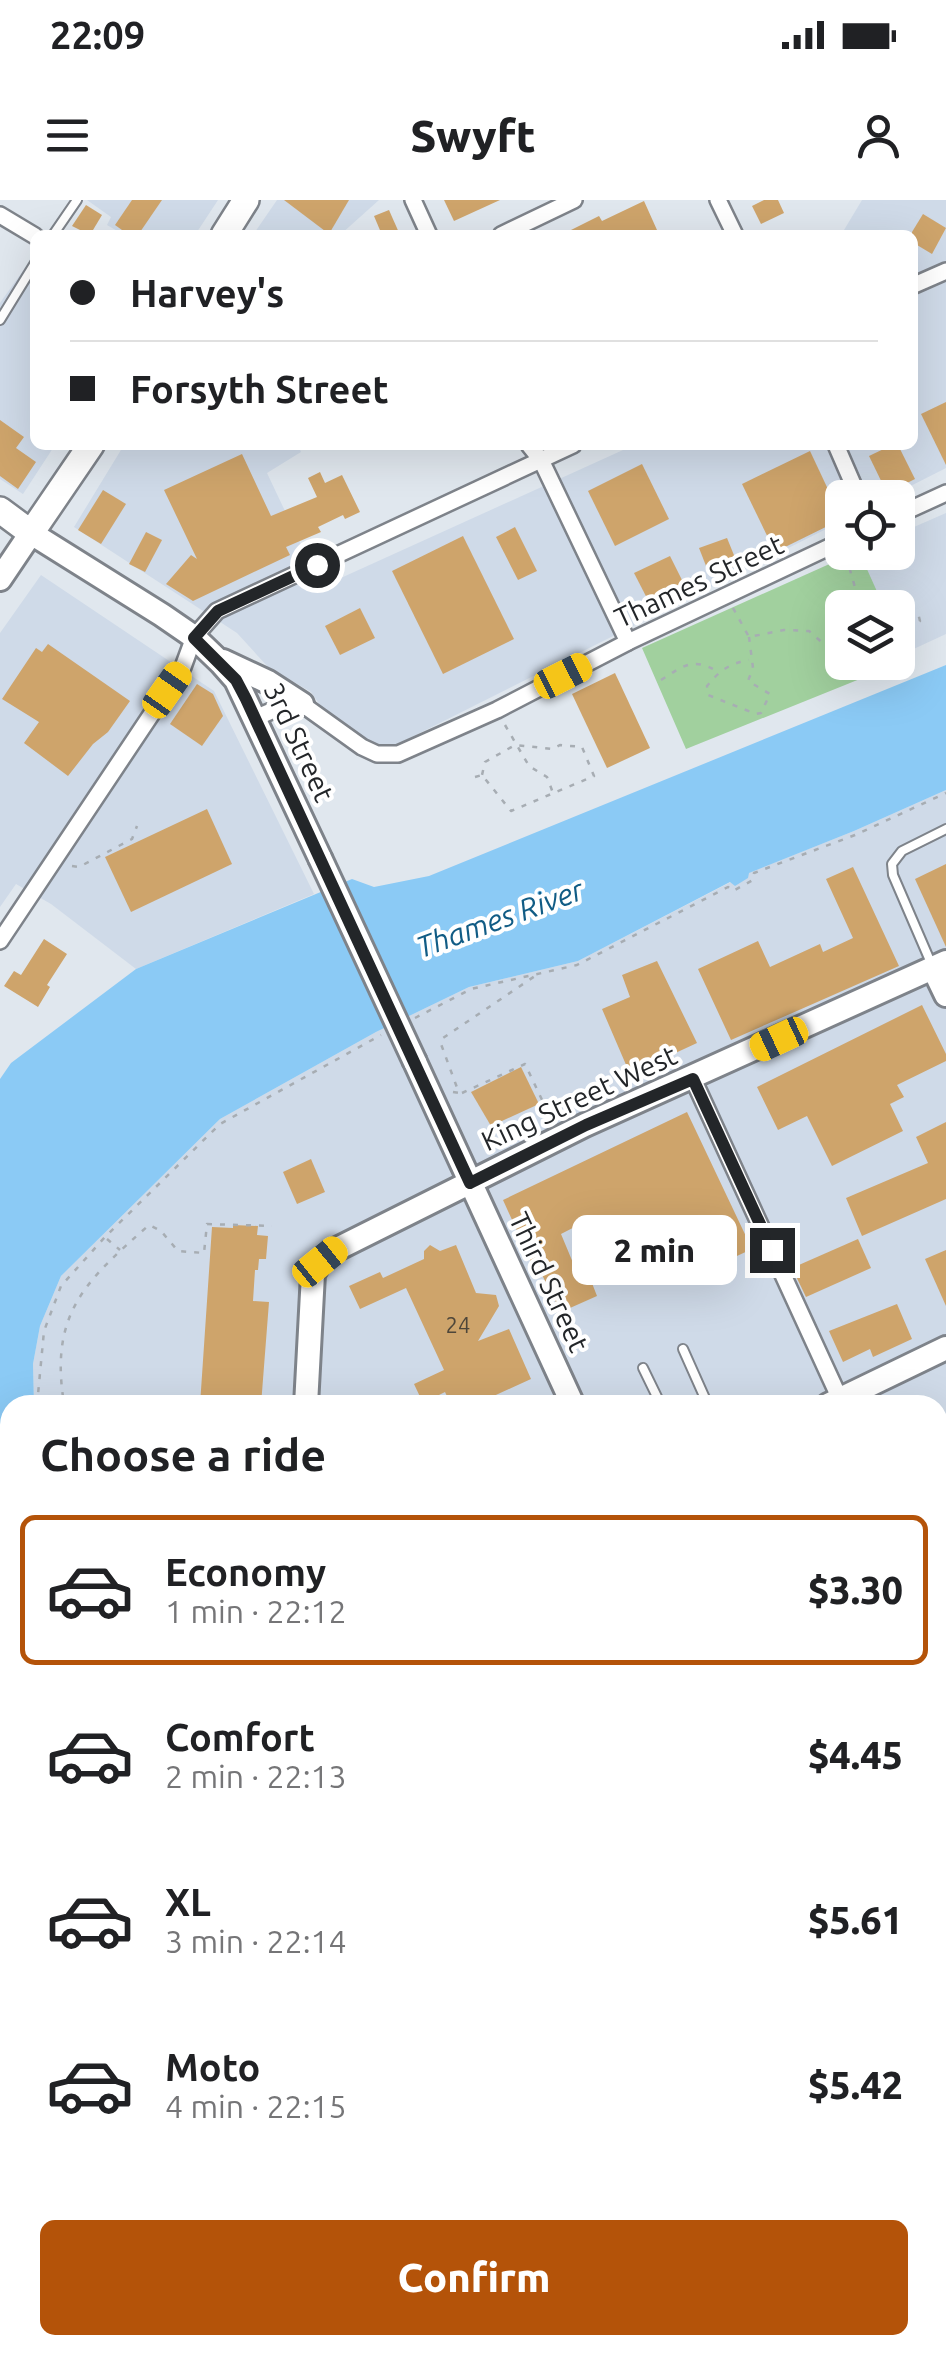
<!DOCTYPE html>
<html lang="en">
<head>
<meta charset="utf-8">
<style>
  body { margin:0; font-family:Ubuntu,sans-serif; background:#f2f2f2; color:#202124; height:100vh; display:flex; flex-direction:column; font-size:38px; white-space:nowrap }
  * { box-sizing:border-box; margin:0 }
  p { font-size:32px; color:#757577 }
  .icon { flex:none; width:55px; height:55px; fill:none; stroke:currentColor; stroke-width:2; stroke-linecap:round; stroke-linejoin:round }
  .map { position:relative; flex:1; overflow:hidden }
  .panel { position:absolute; left:0px; top:1195px; width:948px; height:960px; display:flex; flex-direction:column; background:#fff; border-radius:30px 30px 0 0; box-shadow:0 10px 40px #0002 }
  .panel>* { flex:none }
  .banner { position:absolute; left:30px; top:30px; width:888px; height:220px; border-radius:15px; box-shadow:0 10px 40px #0002; display:grid; align-content:center; height:220px; padding:0 40px; background:#fff }
  .controls { position:absolute; left:825px; top:280px; display:grid; gap:20px }
  .controls a { display:grid; place-items:center; width:90px; height:90px; border-radius:15px; background:#fff; box-shadow:0 10px 40px #0002; font-size:50px }
  .end { position:absolute; width:45px; height:45px; margin:-22px; border:12px solid #232629; background:#fff; box-shadow:0 0 0 5px #fff }
  .from { border-radius:50% }
  .bubble { position:absolute; height:70px; border-radius:15px; background:#fff; box-shadow:0 10px 40px #0002; font-size:32px; font-weight:800; line-height:70px; text-align:center }
  .car { position:absolute; width:30px; height:60px; margin:-30px -15px; border-radius:12px; box-shadow:0 0 8px 2px #0007; background:linear-gradient(#f5c518 24%,#345 0 40%,#f5c518 0 76%,#345 0 86%,#f5c518 0) }
  .banner b { display:flex; align-items:center; gap:35px; height:95px; font-size:38px }
  .banner b+b { border-top:2px solid #e0e0e0 }
  .banner i { width:25px; height:25px; background:#202124 }
  ul { padding:0; list-style:none }
  li { display:flex; align-items:center; gap:30px; height:150px; margin:0 20px 15px; padding:0 20px; border:5px solid transparent; border-radius:15px }
  li div { flex:1 }
  li b { display:block; font-size:38px }
  li em { font-style:normal; font-weight:800 }
  li.on { border-color:#b45309 }
  li>.icon { width:90px; height:90px; stroke-width:1.5 }
  h2 { padding:0 40px; font-size:45px; line-height:120px }
  .button { display:flex; gap:20px; margin-top:auto; padding:20px 40px }
  .button a { flex:1; height:115px; border-radius:15px; background:#b45309; color:#fff; font-size:40px; font-weight:800; line-height:115px; text-align:center }
  .status { display:flex; justify-content:space-between; align-items:center; height:70px; padding:0 50px; background:#fff; direction:ltr }
  .status svg { height:28px; fill:currentColor }
  header { display:flex; justify-content:space-between; align-items:center; height:130px; padding:0 40px; background:#fff; font-size:45px; font-weight:800 }
  .map>svg:first-child { display:block }
  .built { fill:#cfdae8 }
  .green { fill:#a1d09e }
  .water { fill:#8bcaf5 }
  .building { fill:#cea46b }
  .lines { fill:none; stroke-linecap:round; stroke-linejoin:round }
  .lane-casing { stroke:#7e838a; stroke-width:12 }
  .street-casing { stroke:#7e838a; stroke-width:20 }
  .secondary-casing { stroke:#7e838a; stroke-width:28 }
  .primary-casing { stroke:#7e838a; stroke-width:30 }
  .path { stroke:#a7adb3; stroke-width:2.5; stroke-dasharray:5 8; stroke-linecap:butt }
  .lane { stroke:#fff; stroke-width:8 }
  .street { stroke:#fff; stroke-width:15 }
  .secondary { stroke:#fff; stroke-width:22 }
  .primary { stroke:#fff; stroke-width:25 }
  .secondary-bridge-casing { stroke:#7e838a; stroke-width:28; stroke-linecap:butt }
  .secondary-bridge { stroke:#fff; stroke-width:22 }
  .route { stroke:#232629; stroke-width:12 }
  .labels { text-anchor:middle; stroke-width:8; stroke-linejoin:round; paint-order:stroke }
  .number-label { font-size:22px; fill:#4e463a }
  .street-label { font-size:28px; fill:#232629; stroke:#fff }
  .water-label { font-size:30px; font-style:italic; fill:#115c85; stroke:#fff }
</style>
</head>
<body>
<div class="status"><b>22:09</b><svg viewBox="0 0 49 12"><path d="M0 12V9h3v3zM5 12V6h3v6zM10 12V3h3v9zM15 12V0h3v12zM26 1h20v11H26zM47 4h2v5h-2z"/></svg></div>
<header><svg class="icon" aria-label="menu" viewBox="0 0 24 24"><path d="M4 6h16M4 12h16M4 18h16"/></svg>Swyft<svg class="icon" aria-label="person" viewBox="0 0 24 24"><circle cx="12" cy="8" r="4"/><path d="M4 21q1-7 8-7t8 7"/></svg></header>
<div class="map">
<svg width="946" height="2155" viewBox="0 0 946 2155">
  <rect width="100%" height="100%" fill="#e0e7ee"/>
  <g class="built">
    <path d="M87,0H218L195,35H124L107,25L111,17Z"/>
    <path d="M277,0H379L340,35H253Z"/>
    <path d="M862,0H946V268L889,297L842,298V321L398,544L377,546L324,511L311,492L268,467L237,433L74,327L124,245H298L301,252L267,273L321,387L634,245H912V35H841Z"/>
    <path d="M32,58L35,60V245H55L23,294L0,279V103Z"/>
    <path d="M946,313V434L905,453L898,436V408L884,407L865,367L878,358L876,353L898,352V334Z"/>
    <path d="M41,375L214,491L314,694L136,769L51,704L16,684L0,707V433Z"/>
    <path d="M946,590V1538L938,1534V1205H34L33,1164L40,1126L61,1076L220,919L376,832L469,787L578,761L731,682L748,678V673L854,631Z"/>
  </g>
  <path class="green" d="M876,353L878,358L866,367L884,407L842,408V462H898V438L907,460L686,549L642,448L854,353Z"/>
  <path class="water" d="M946,465V590L854,631L749,673L748,678L735,686L730,682L578,761L469,787L376,832L220,919L61,1076L40,1126L33,1164L34,1205H10V2145H112L108,2155H0V879L11,863L136,769L352,679L374,687L429,676Z"/>
  <g class="building">
    <path d="M132,0H162L138,35H129L115,25Z"/>
    <path d="M284,0H349L329,34Z"/>
    <path d="M444,0H500L454,21Z"/>
    <path d="M764,0H778L784,13L761,24L752,6Z"/>
    <path d="M644,1L657,30L645,35H561L599,16L602,21Z"/>
    <path d="M86,5L102,15L90,35L72,26Z"/>
    <path d="M389,10L400,35H382L374,16Z"/>
    <path d="M923,14L946,28L932,54L912,42V32Z"/>
    <path d="M946,202V265L921,214Z"/>
    <path d="M0,220L24,237L16,248L36,262L18,289L0,276Z"/>
    <path d="M892,245H898L915,279L887,293L869,256Z"/>
    <path d="M810,251L842,319L775,352L742,284Z"/>
    <path d="M242,254L271,316L317,297L308,278L320,272L325,283L342,275L360,312L345,319L343,315L318,327L321,332L286,347L290,355L193,401L166,384L191,355L197,359L164,290Z"/>
    <path d="M642,264L669,319L615,346L588,291Z"/>
    <path d="M103,290L126,304L101,344L78,330Z"/>
    <path d="M515,327L537,371L518,380L496,337Z"/>
    <path d="M146,332L162,340L145,372L129,364Z"/>
    <path d="M463,336L514,439L443,474L392,371Z"/>
    <path d="M727,338L738,365L710,376L699,348Z"/>
    <path d="M670,356L685,386L650,404L634,373Z"/>
    <path d="M360,408L375,438L340,455L325,426Z"/>
    <path d="M48,444L130,501L108,532L93,544L68,576L24,543L39,522L2,499L36,448L42,452Z"/>
    <path d="M615,473L650,548L607,568L572,494Z"/>
    <path d="M197,484L213,494L223,516L202,546L170,524Z"/>
    <path d="M207,609L232,664L131,712L105,657Z"/>
    <path d="M946,664V747L915,679Z"/>
    <path d="M853,667L899,766L731,840L698,769L758,741L770,767L820,744L823,752L853,738L826,679Z"/>
    <path d="M44,739L67,754L47,785L50,787L38,807L4,786L14,771L21,775Z"/>
    <path d="M657,761L697,843L630,874L602,809L630,797L622,775Z"/>
    <path d="M922,805L946,854V861L897,885L904,897L890,904L903,931L832,966L807,916L778,930L757,887Z"/>
    <path d="M521,867L539,904L491,926L471,892Z"/>
    <path d="M687,912L752,1049L683,1081L667,1048L618,1068L592,1018L561,1034L581,1082L590,1078L597,1096L561,1112L540,1071L536,1073L503,1000Z"/>
    <path d="M946,922V999L862,1036L846,998L928,963L916,937Z"/>
    <path d="M311,959L325,992L297,1004L283,972Z"/>
    <path d="M233,1025L258,1026L257,1035L268,1036L266,1059H259L258,1070H255L253,1101L269,1102L261,1205H200L212,1027L233,1028Z"/>
    <path d="M858,1039L871,1068L806,1097L792,1068Z"/>
    <path d="M430,1045L440,1051L456,1045L476,1093L496,1095L499,1106L478,1141L509,1129L531,1179L474,1205H451L445,1192L423,1203L414,1184L444,1170L406,1088L360,1109L349,1086L380,1072L383,1078L424,1059V1051Z"/>
    <path d="M946,1050V1106L925,1059Z"/>
    <path d="M897,1104L912,1139L873,1157L870,1149L843,1162L829,1131Z"/>
  </g>
  <g class="lines">
    <g class="lane-casing">
      <g id="lane">
        <path d="M53,35L77,0"/>
        <path d="M0,120L35,63"/>
        <path d="M931,763L893,675L892,664L902,651L946,629"/>
        <path d="M683,1149L708,1205"/>
        <path d="M643,1168L661,1205"/>
      </g>
    </g>
    <g class="street-casing">
      <g id="street">
        <path d="M413,0L429,35"/>
        <path d="M718,0L735,35"/>
        <path d="M0,15L35,36"/>
        <path d="M501,35L574,0"/>
        <path d="M912,86L946,71"/>
        <path d="M529,245L541,260L628,442"/>
        <path d="M836,245L859,298"/>
        <path d="M898,315L946,293"/>
        <path d="M255,518L283,506L302,504L362,547L377,554H398L497,510L628,442L842,341"/>
        <path d="M0,741L183,467L194,437L217,411L573,245"/>
        <path d="M693,879L840,1199"/>
        <path d="M938,1562L946,1567"/>
        <path d="M938,1848L946,1835"/>
        <path d="M898,2145L913,2155"/>
      </g>
    </g>
    <g class="secondary-casing">
      <g id="secondary">
        <path d="M0,379L31,333L162,415L194,437L221,463L236,480L320,658"/>
        <path d="M223,461L268,482L302,504"/>
        <path d="M933,768L946,795"/>
        <path d="M415,862L573,1205"/>
        <path d="M306,1205L313,1074L320,1062L337,1049L585,925L946,762"/>
        <path d="M828,1205L946,1148"/>
        <path d="M0,2122L10,2128"/>
        <path d="M36,2145L52,2155"/>
        <path d="M271,2155L272,2145"/>
        <path d="M627,2155V2145"/>
      </g>
    </g>
    <g class="primary-casing">
      <g id="primary">
        <path d="M224,35L246,0"/>
        <path d="M0,310L31,333L91,245"/>
      </g>
    </g>
    <g class="path">
      <path d="M846,356L861,408"/>
      <path d="M733,408L749,437L784,430L809,431L842,460"/>
      <path d="M898,436L920,421L917,409"/>
      <path d="M749,437L753,468L748,481L770,494L761,513L756,514L708,495L707,486C719,471 730,463 749,460"/>
      <path d="M853,462H873"/>
      <path d="M661,480C683,466 692,457 717,471"/>
      <path d="M505,525L529,566L547,577L553,593"/>
      <path d="M475,577L482,575L511,611L594,576L582,547L560,545L553,549L515,545L485,562L482,575"/>
      <path d="M72,666L79,667L132,639L137,626"/>
      <path d="M415,818L471,789L577,765L728,687L733,691L753,680L754,673L855,635L946,593"/>
      <path d="M453,892L459,893L441,844L443,838L535,776"/>
      <path d="M462,893L525,864L552,921"/>
      <path d="M107,1039L120,1050"/>
      <path d="M37,1205L44,1131L61,1086L105,1037L220,924L381,835"/>
      <path d="M80,1205L82,1198L63,1197C51,1111 88,1079 149,1025L161,1031L178,1051L204,1053L207,1024L272,1026"/>
    </g>
    <use href="#lane" class="lane"/>
    <use href="#street" class="street"/>
    <use href="#secondary" class="secondary"/>
    <use href="#primary" class="primary"/>
    <g class="secondary-bridge-casing">
      <path id="secondary-bridge" d="M320,658L415,862"/>
    </g>
    <use href="#secondary-bridge" class="secondary-bridge"/>
  </g>
  <g class="lines">
    <path class="route" d="M317,365L218,411L194,438L236,480L246,499L470,983L586,925L693,879L772,1050"/>
  </g>
  <g class="labels">
    <g class="number-label">
      <text x="458" y="1133">24</text>
    </g>
    <g class="street-label">
      <text transform="translate(699 381) rotate(-25)" y="10">Thames Street</text>
      <text transform="translate(299 542) rotate(65)" y="10">3rd Street</text>
      <text transform="translate(579 898) rotate(-25)" y="10">King Street West</text>
      <text transform="translate(549 1082) rotate(65)" y="10">Third Street</text>
    </g>
    <g class="water-label">
      <text transform="translate(500 719) rotate(-20)" y="10">Thames River</text>
    </g>
  </g>
</svg>
<div class="controls">
<a><svg class="icon" aria-label="locate" viewBox="0 0 24 24"><circle cx="12" cy="12" r="6"/><path d="M12 2v4M12 18v4M2 12h4M18 12h4"/></svg></a>
<a><svg class="icon" aria-label="layers" viewBox="0 0 24 24"><path d="M12 4l9 5-9 5-9-5zM3 14l9 5 9-5"/></svg></a>
</div>
<i class="end from" style="left:317px;top:365px"></i>
<i class="end" style="left:772px;top:1050px"></i>
<div class="bubble" style="left:572px;top:1015px;width:165px">2 min</div>
<i class="car" style="left:563px;top:476px;rotate:63deg"></i>
<i class="car" style="left:167px;top:490px;rotate:35deg"></i>
<i class="car" style="left:779px;top:839px;rotate:245deg"></i>
<i class="car" style="left:320px;top:1062px;rotate:51deg"></i>
<div class="banner">
<b><i class="from"></i>Harvey's</b>
<b><i></i>Forsyth Street</b>
</div>
<section class="panel">
<h2>Choose a ride</h2>
<ul>
<li class="on"><svg class="icon" aria-label="car" viewBox="0 0 24 24"><path d="M5 17H2v-5l4-1 3-4h7l3 4 3 1v5h-3M9 17h6M6 11h13"/><circle cx="7" cy="17" r="2"/><circle cx="17" cy="17" r="2"/></svg><div><b>Economy</b><p>1 min · 22:12</p></div><em>$3.30</em></li>
<li><svg class="icon" aria-label="car" viewBox="0 0 24 24"><path d="M5 17H2v-5l4-1 3-4h7l3 4 3 1v5h-3M9 17h6M6 11h13"/><circle cx="7" cy="17" r="2"/><circle cx="17" cy="17" r="2"/></svg><div><b>Comfort</b><p>2 min · 22:13</p></div><em>$4.45</em></li>
<li><svg class="icon" aria-label="car" viewBox="0 0 24 24"><path d="M5 17H2v-5l4-1 3-4h7l3 4 3 1v5h-3M9 17h6M6 11h13"/><circle cx="7" cy="17" r="2"/><circle cx="17" cy="17" r="2"/></svg><div><b>XL</b><p>3 min · 22:14</p></div><em>$5.61</em></li>
<li><svg class="icon" aria-label="car" viewBox="0 0 24 24"><path d="M5 17H2v-5l4-1 3-4h7l3 4 3 1v5h-3M9 17h6M6 11h13"/><circle cx="7" cy="17" r="2"/><circle cx="17" cy="17" r="2"/></svg><div><b>Moto</b><p>4 min · 22:15</p></div><em>$5.42</em></li>
</ul>
<div class="button"><a>Confirm</a></div>
</section>
</div>
</body>
</html>
